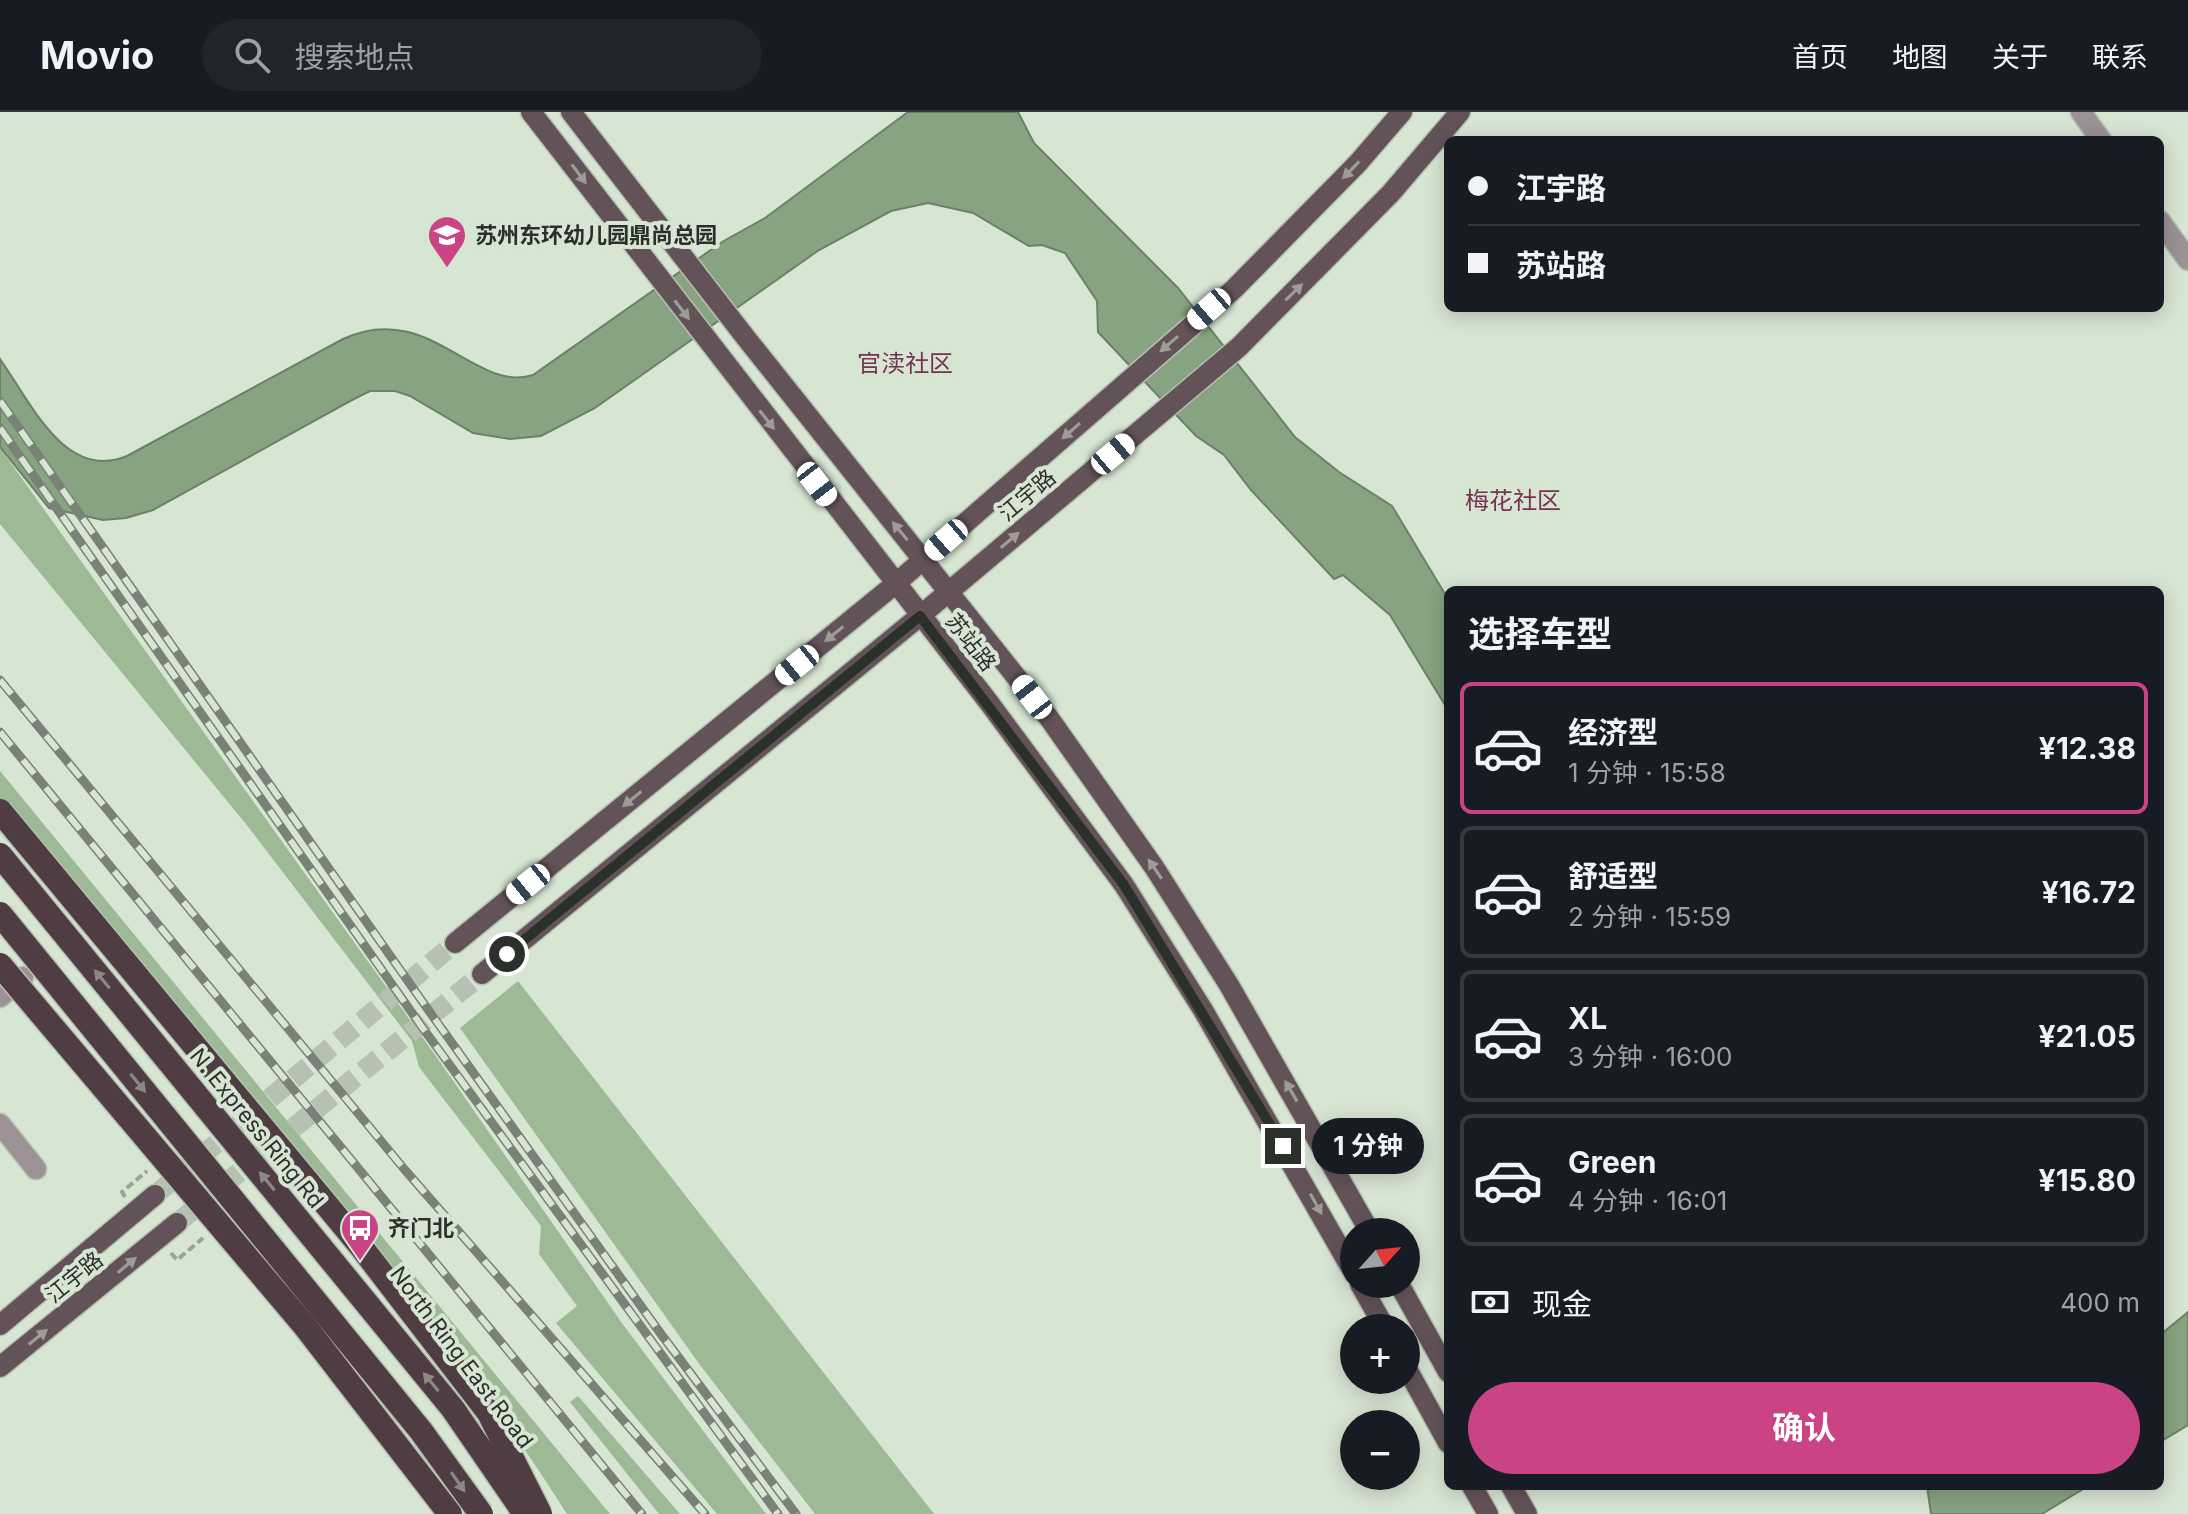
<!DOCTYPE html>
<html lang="zh">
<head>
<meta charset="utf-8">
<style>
  body { margin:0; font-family:Inter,"Noto Sans SC",sans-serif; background:#20242c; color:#f1f3f6; height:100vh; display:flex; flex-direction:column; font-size:30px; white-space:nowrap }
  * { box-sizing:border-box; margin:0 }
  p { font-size:26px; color:#9ea1a6 }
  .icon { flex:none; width:44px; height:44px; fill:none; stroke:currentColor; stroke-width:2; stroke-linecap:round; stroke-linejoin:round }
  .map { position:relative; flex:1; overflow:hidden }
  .drawer { position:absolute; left:1444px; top:474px; width:720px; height:904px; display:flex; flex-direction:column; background:#171b24; border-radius:12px; box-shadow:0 4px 20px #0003 }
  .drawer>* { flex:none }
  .banner { position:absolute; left:1444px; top:24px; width:720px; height:176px; border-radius:12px; box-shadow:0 4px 20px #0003; display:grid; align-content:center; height:176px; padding:0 24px; background:#171b24 }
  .needle { width:52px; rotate:63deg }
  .controls { position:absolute; left:1340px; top:1106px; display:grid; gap:16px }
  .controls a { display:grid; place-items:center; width:80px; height:80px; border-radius:50%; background:#171b24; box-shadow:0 4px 20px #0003; font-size:40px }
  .end { position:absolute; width:36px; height:36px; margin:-18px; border:10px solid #2b312a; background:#fff; box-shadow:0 0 0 4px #fff }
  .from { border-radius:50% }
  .bubble { position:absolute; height:56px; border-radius:28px; background:#171b24; box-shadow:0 4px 20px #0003; font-size:26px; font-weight:700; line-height:56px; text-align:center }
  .car { position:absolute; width:24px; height:48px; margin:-24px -12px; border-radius:10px; box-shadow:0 0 6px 2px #0007; background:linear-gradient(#fff 24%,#345 0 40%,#fff 0 76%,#345 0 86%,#fff 0) }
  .banner b { display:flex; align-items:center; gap:28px; height:76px; font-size:30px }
  .banner b+b { border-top:2px solid #363941 }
  .banner i { width:20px; height:20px; background:#f1f3f6 }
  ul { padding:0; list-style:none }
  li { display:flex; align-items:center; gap:24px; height:132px; margin:0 16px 12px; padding:0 8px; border:4px solid #363941; border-radius:12px }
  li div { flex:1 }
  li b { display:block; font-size:30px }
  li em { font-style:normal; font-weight:700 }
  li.selected { border-color:#ca4485 }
  li>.icon { width:72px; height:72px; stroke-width:1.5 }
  h2 { padding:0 24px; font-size:36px; line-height:96px }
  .pay { display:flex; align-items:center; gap:20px; height:88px; padding:0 24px; font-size:30px }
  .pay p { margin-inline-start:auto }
  .primary-button { display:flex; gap:16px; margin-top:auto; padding:16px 24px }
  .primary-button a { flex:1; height:92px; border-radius:48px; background:#ca4485; color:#fff; font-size:32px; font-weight:700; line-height:92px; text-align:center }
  header { display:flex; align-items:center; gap:48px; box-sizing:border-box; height:112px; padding:0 40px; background:#171b24; border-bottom:2px solid #363941 }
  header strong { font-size:38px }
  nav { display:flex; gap:44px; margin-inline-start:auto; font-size:28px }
  .search { width:560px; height:72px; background:#20242c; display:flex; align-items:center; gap:20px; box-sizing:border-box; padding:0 28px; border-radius:44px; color:#9ea1a6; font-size:30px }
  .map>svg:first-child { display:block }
  .forest { fill:#9db996 }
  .water { fill:#88a381; stroke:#6c8167; stroke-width:2 }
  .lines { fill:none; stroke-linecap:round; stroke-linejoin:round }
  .major-tunnel { stroke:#b5c1b1; stroke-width:20; stroke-dasharray:20 10; stroke-linecap:butt }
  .minor-casing { stroke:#b5c1b1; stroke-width:23 }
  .major-casing { stroke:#b5c1b1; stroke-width:23 }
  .path { stroke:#99a496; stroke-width:4; stroke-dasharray:8 4; stroke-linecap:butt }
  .minor { stroke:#9c9295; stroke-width:20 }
  .major { stroke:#635359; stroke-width:20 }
  .rail-casing { stroke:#788276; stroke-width:9 }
  .rail { stroke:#d7e5d3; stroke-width:6; stroke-dasharray:18; stroke-linecap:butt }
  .highway-bridge-casing { stroke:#b5c1b1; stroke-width:27; stroke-linecap:butt }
  .highway-bridge { stroke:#4f3d43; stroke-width:24 }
  .oneway { fill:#9d9c96 }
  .oneway2 { fill:#8c8984 }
  .route { stroke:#2b312a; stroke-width:10 }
  .labels { text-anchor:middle; stroke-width:8; stroke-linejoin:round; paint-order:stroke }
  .poi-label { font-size:22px; font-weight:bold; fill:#2b312a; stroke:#d7e5d3; text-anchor:start }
  .street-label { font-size:22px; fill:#2b312a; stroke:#d7e5d3 }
  .neighbourhood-label { font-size:24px; fill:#763351; stroke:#d7e5d3 }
</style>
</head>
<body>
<header>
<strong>Movio</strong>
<div class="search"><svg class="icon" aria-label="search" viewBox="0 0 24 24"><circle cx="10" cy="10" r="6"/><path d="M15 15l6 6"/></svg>搜索地点</div>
<nav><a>首页</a><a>地图</a><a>关于</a><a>联系</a></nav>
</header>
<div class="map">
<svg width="2188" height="1402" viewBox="0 0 2188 1402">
  <rect width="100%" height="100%" fill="#d7e5d3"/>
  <g class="forest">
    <path d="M0,336L440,950L624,1214L766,1402H717L556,1211L577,1194L539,1142L541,1114L419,955L412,929L246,712L0,412Z"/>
    <path d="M0,659L610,1402H567C404,1146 197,921 0,690Z"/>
    <path d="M518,869L934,1402H815L700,1253L460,916Z"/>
    <path d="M578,1284L680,1402H659L570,1290Z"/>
  </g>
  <g class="water">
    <path d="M908,0H1018L1034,31L1178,176L1295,325L1339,360L1392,394L1448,487V598L1390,503L1343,463L1334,467L1251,378L1224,343L1196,324L1098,220L1097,189L1065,141L1042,133L1029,134L973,101L928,91L891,99L819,138L595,296L541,324L510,327L473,321L410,284L395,279H370L352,288L153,398L126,406L103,408L49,396L0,335V247C30,289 65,370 127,344L343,227C428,187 475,282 533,263L722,130L765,106Z"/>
    <path d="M2188,1200V1313L2160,1330V1223Z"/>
    <path d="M1927,1374H2088L2042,1402H1931Z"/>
  </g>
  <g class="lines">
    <g class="major-tunnel">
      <path d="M155,1083L455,831"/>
      <path d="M177,1111L482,862"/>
    </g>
    <g class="minor-casing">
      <g id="minor">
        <path d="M2081,0L2101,28"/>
        <path d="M2160,109L2188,148"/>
        <path d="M0,885L23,865"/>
        <path d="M0,1012L36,1057"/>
      </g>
    </g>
    <g class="major-casing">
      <g id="major">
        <path d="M531,0L990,592L1124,773L1203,898L1354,1161"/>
        <path d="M571,0L746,226L1049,606L1154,755L1229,873L1370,1120"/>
        <path d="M455,831L894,473L1234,177L1358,51L1402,0"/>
        <path d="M482,862L920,504L1239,235L1391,81L1460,0"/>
        <path d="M1360,1172L1385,1216"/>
        <path d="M1399,1172L1448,1260"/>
        <path d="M0,1213L155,1083"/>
        <path d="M0,1255L177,1111"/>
        <path d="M1406,1255L1448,1331"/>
        <path d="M1472,1374L1488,1402"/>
        <path d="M1511,1374L1527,1402"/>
      </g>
    </g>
    <g class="path">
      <path d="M125,1085L122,1080L147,1059"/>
      <path d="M171,1141L177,1148L203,1126"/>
    </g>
    <use href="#minor" class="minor"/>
    <use href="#major" class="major"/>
    <g class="rail-casing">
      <g id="rail">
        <path d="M0,289L434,906L661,1222L796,1402"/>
        <path d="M0,316L422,915L778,1402"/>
        <path d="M0,568L405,1058L705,1402"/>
        <path d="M0,620L642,1402"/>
      </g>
    </g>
    <use href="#rail" class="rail"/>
    <g class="highway-bridge-casing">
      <g id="highway-bridge">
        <path d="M0,699L359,1132L489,1301L540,1402"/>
        <path d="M0,743L453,1297L525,1402"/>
        <path d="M0,802L421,1319L481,1402"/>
        <path d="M0,853L304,1213L450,1402"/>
      </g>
    </g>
    <use href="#highway-bridge" class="highway-bridge"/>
  </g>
  <defs><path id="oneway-solid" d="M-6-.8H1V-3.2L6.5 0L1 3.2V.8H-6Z" transform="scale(2)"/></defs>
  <g class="oneway">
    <use href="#oneway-solid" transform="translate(1351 58) rotate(134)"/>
    <use href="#oneway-solid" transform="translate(579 62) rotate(53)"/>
    <use href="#oneway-solid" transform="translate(1294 180) rotate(-44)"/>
    <use href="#oneway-solid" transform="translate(682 198) rotate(52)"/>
    <use href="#oneway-solid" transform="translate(1169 232) rotate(139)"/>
    <use href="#oneway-solid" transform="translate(767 308) rotate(52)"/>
    <use href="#oneway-solid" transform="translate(1071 319) rotate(139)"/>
    <use href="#oneway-solid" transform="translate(900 419) rotate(-129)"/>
    <use href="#oneway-solid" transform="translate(1010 428) rotate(-40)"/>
    <use href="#oneway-solid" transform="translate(834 522) rotate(141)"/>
    <use href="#oneway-solid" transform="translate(632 687) rotate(141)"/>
    <use href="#oneway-solid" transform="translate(1155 757) rotate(-124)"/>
    <use href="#oneway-solid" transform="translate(1291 979) rotate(-120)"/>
    <use href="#oneway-solid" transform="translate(1316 1092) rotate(61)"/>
    <use href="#oneway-solid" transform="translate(127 1153) rotate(-40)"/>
    <use href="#oneway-solid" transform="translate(38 1225) rotate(-39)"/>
  </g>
  <g class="oneway2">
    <use href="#oneway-solid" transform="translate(102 867) rotate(-129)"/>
    <use href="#oneway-solid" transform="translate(138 971) rotate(51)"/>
    <use href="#oneway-solid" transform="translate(267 1069) rotate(-129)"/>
    <use href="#oneway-solid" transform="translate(431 1270) rotate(-129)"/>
    <use href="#oneway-solid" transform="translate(458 1370) rotate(55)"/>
  </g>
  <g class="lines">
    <path class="route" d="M507,842L920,504L1124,773L1283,1034"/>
  </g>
  <defs>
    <g id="school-pin" transform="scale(2)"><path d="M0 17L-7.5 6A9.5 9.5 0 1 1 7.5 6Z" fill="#ca4485" stroke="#d7e5d3"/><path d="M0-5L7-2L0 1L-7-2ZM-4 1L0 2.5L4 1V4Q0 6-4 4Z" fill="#fff"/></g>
    <g id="bus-pin" transform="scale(2)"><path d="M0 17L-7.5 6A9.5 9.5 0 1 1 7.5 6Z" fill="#ca4485" stroke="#d7e5d3"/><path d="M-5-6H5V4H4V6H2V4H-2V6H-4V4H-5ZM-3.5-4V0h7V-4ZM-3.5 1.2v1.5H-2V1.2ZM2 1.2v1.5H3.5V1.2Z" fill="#fff"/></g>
  </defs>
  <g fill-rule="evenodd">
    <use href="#school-pin" x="447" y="123"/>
    <use href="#bus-pin" x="360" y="1116"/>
  </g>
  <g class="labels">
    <g class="poi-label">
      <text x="475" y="131">苏州东环幼儿园鼎尚总园</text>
      <text x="388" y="1124">齐门北</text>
    </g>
    <g class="street-label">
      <text transform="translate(1027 383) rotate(-40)" y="8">江宇路</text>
      <text transform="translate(971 530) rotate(52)" y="8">苏站路</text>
      <text transform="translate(257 1016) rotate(51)" y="8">N. Express Ring Rd</text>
      <text transform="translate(74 1165) rotate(-39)" y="8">江宇路</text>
      <text transform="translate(462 1245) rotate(53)" y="8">North Ring East Road</text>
    </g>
    <g class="neighbourhood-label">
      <text x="905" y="260">官渎社区</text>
      <text x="1513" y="397">梅花社区</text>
    </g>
  </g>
</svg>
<div class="controls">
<a><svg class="needle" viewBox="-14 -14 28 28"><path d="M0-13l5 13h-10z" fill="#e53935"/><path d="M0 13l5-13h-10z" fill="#9ea1a6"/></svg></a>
<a>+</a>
<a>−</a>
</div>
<i class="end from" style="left:507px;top:842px"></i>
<i class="end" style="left:1283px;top:1034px"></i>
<div class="bubble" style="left:1312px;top:1006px;width:112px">1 分钟</div>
<i class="car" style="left:1209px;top:197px;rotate:229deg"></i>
<i class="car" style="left:1113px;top:342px;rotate:50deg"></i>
<i class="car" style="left:817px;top:372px;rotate:142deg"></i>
<i class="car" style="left:946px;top:428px;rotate:229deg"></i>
<i class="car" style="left:797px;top:553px;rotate:231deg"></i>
<i class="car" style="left:1032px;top:585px;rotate:322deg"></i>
<i class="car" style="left:528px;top:772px;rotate:231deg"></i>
<div class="banner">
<b><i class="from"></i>江宇路</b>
<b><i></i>苏站路</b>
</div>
<section class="drawer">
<h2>选择车型</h2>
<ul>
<li class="selected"><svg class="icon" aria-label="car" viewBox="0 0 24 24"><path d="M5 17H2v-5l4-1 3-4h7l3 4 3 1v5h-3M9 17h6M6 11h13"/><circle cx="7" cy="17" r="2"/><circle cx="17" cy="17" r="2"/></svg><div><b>经济型</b><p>1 分钟 · 15:58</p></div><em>¥12.38</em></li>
<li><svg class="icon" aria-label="car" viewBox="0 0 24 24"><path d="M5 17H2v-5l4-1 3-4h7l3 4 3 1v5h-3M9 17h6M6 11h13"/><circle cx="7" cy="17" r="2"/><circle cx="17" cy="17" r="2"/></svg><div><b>舒适型</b><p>2 分钟 · 15:59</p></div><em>¥16.72</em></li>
<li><svg class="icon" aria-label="car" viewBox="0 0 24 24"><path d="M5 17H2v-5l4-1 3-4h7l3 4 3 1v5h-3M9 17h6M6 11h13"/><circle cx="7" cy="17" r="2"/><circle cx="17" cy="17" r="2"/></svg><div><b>XL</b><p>3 分钟 · 16:00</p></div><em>¥21.05</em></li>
<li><svg class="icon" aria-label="car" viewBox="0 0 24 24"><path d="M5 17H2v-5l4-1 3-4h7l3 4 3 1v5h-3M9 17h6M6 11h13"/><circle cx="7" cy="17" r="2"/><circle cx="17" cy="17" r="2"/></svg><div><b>Green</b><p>4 分钟 · 16:01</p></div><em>¥15.80</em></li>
</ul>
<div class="pay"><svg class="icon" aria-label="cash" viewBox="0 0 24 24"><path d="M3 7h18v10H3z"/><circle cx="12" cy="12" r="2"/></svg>现金<p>400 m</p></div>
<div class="primary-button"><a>确认</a></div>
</section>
</div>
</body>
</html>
